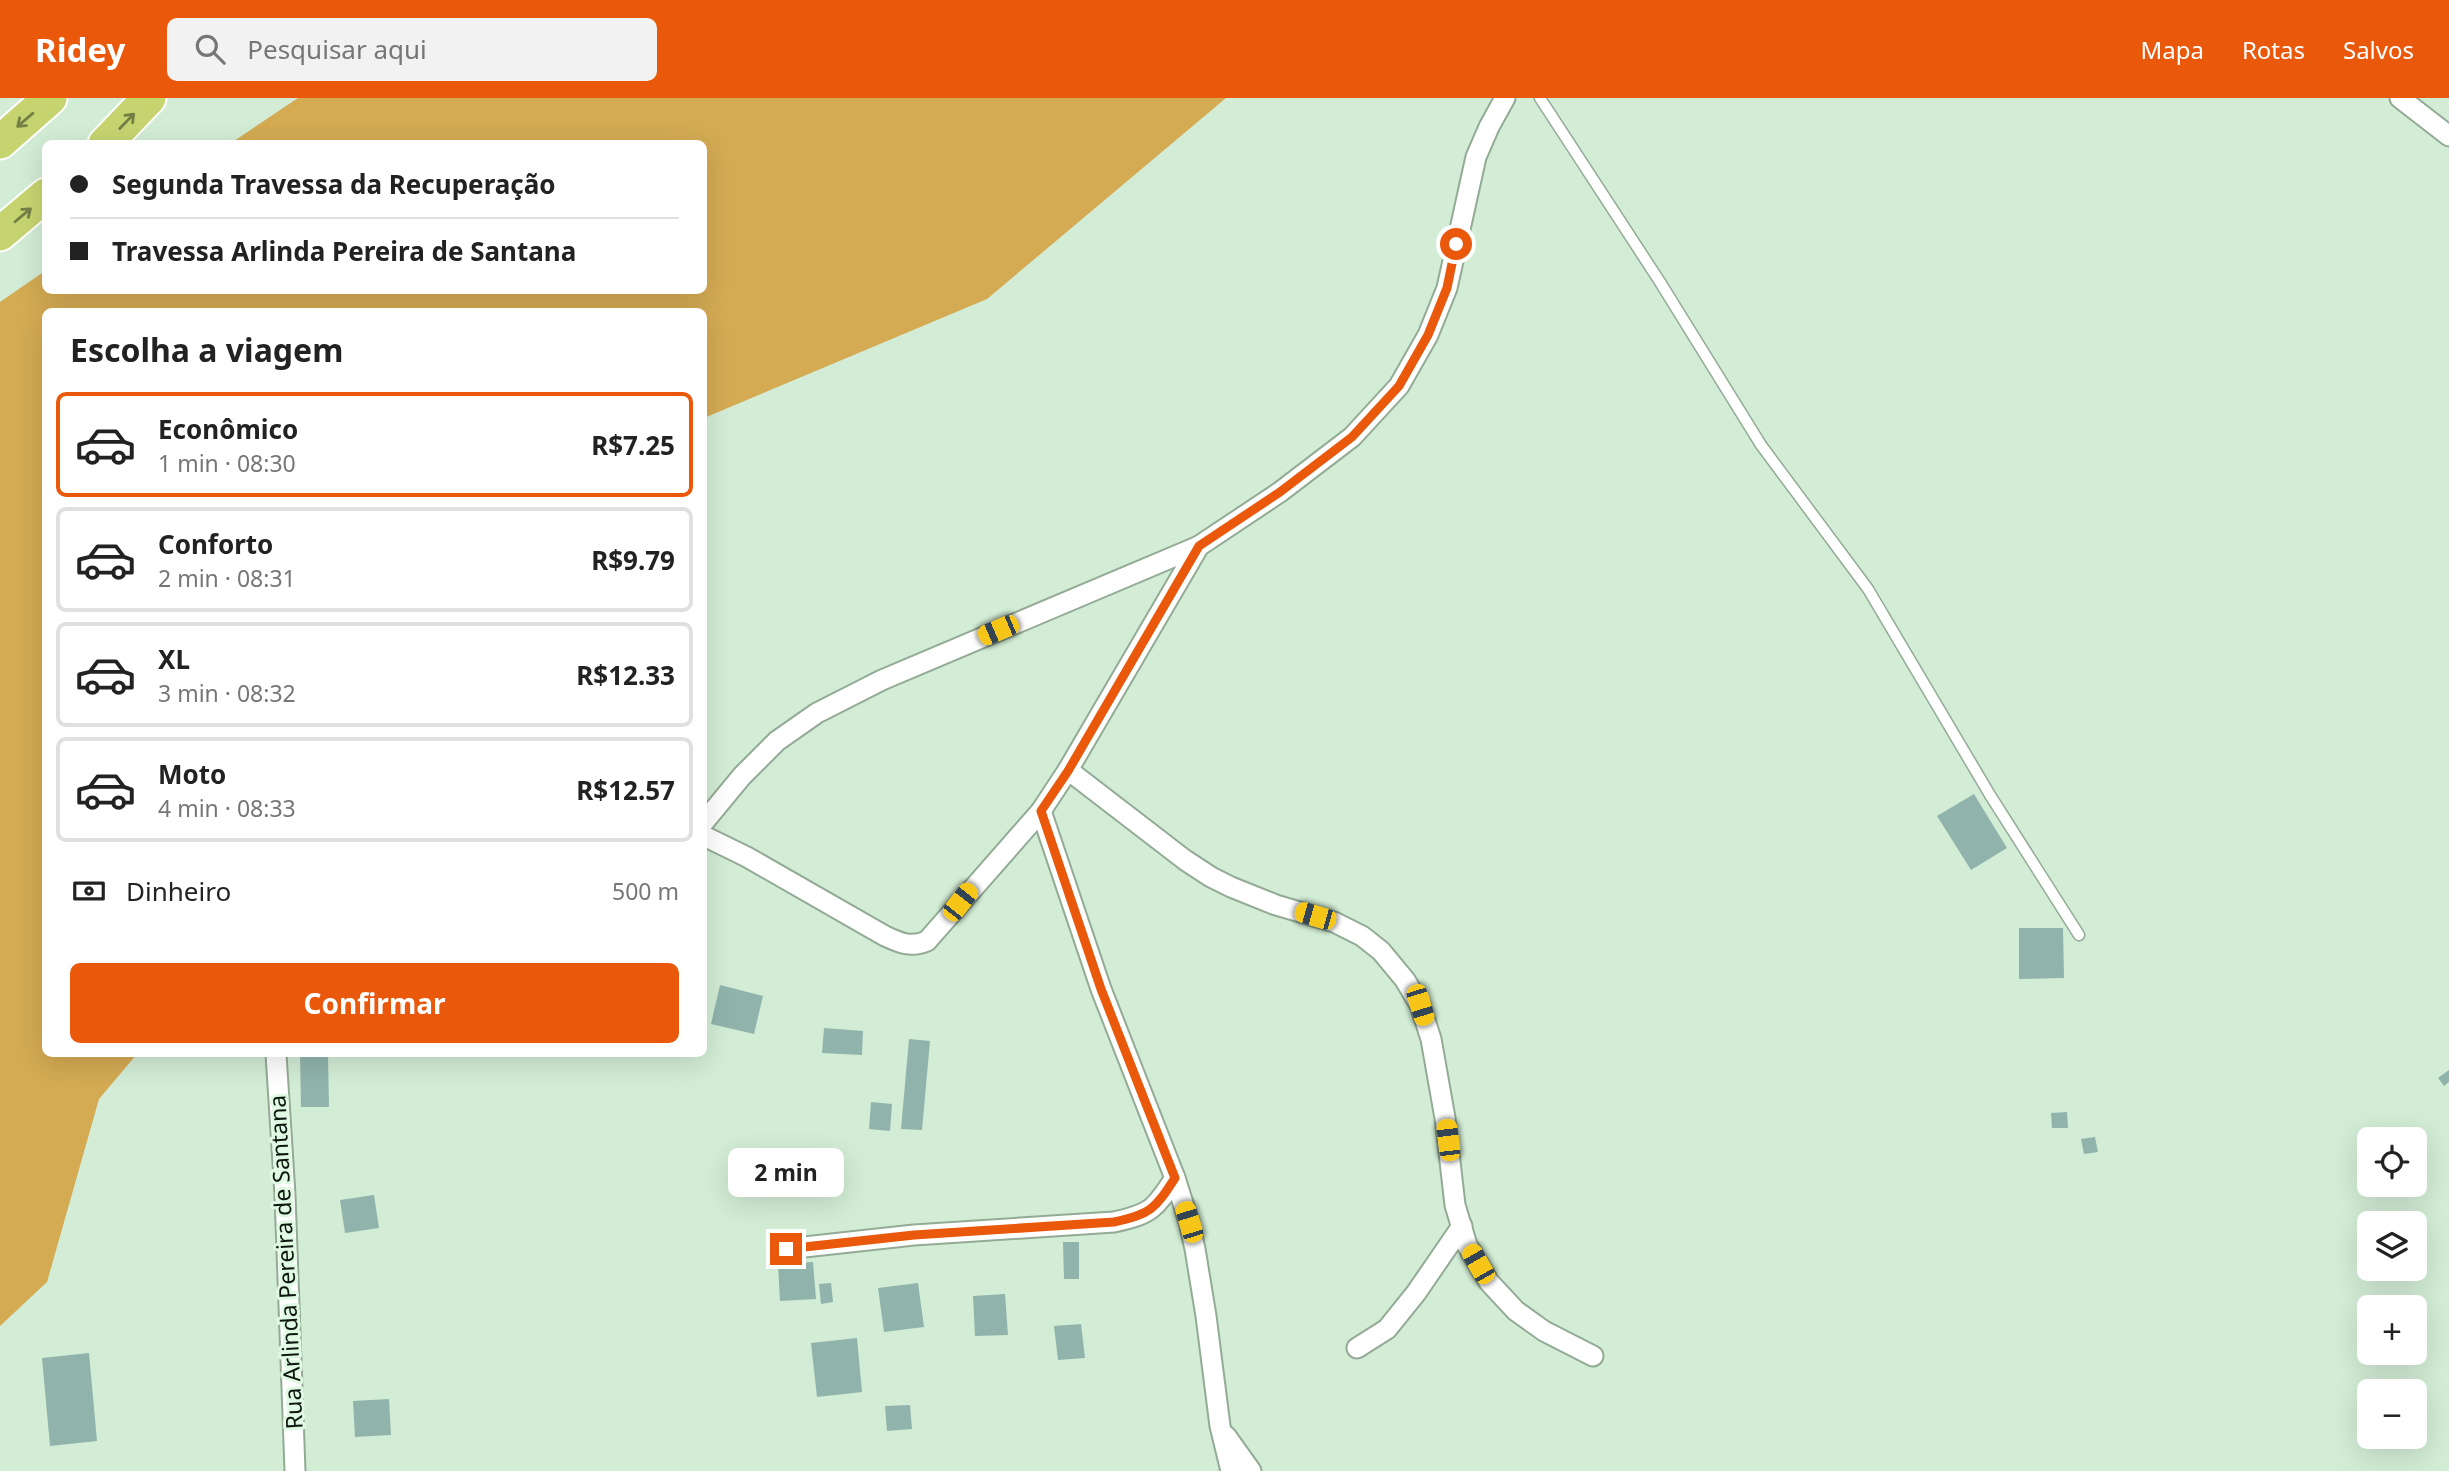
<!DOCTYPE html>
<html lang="pt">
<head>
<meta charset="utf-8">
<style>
  body { margin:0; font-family:"Noto Sans",sans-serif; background:#f2f2f2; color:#222; height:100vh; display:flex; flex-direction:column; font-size:26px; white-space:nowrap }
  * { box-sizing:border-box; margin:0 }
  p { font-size:23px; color:#767676 }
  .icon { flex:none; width:38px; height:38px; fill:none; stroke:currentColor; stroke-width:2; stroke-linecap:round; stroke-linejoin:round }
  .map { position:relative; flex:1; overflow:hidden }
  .drawer { position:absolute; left:42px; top:210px; width:665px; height:749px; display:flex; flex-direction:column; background:#fff; border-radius:10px; box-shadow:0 7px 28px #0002 }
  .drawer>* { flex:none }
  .hud { position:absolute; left:42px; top:42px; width:665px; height:154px; border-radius:10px; box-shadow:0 7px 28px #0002; display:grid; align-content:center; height:154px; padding:0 28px; background:#fff }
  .tools { position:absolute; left:2357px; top:1029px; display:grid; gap:14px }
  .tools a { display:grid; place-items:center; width:70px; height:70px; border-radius:10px; background:#fff; box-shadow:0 7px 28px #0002; font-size:35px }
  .end { position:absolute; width:32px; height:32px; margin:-16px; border:9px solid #ea580c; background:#fff; box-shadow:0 0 0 4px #fff }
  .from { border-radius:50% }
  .bubble { position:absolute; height:49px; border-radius:10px; background:#fff; box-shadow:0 7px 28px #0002; font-size:23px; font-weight:700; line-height:49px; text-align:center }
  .car { position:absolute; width:21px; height:42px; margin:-21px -10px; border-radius:9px; box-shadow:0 0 5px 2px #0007; background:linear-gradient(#f5c518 24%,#345 0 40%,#f5c518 0 76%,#345 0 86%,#f5c518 0) }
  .hud b { display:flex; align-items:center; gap:24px; height:66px; font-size:26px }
  .hud b+b { border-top:2px solid #e0e0e0 }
  .hud i { width:18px; height:18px; background:#222 }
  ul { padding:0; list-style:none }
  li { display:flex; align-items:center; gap:21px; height:105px; margin:0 14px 10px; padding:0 14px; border:4px solid #e0e0e0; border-radius:10px }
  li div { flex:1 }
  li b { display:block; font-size:26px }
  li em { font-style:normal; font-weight:700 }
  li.on { border-color:#ea580c }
  li>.icon { width:63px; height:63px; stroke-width:1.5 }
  h2 { padding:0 28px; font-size:32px; line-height:84px }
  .pay { display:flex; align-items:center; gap:18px; height:77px; padding:0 28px; font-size:26px }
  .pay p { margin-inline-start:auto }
  .button { display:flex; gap:14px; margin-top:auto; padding:14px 28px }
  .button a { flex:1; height:80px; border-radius:10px; background:#ea580c; color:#fff; font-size:28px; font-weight:700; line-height:80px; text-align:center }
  header { display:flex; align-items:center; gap:42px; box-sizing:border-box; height:98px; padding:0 35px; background:#ea580c; color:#fff }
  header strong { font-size:33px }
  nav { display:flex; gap:38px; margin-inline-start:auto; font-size:24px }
  .search { width:490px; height:63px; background:#f2f2f2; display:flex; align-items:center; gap:18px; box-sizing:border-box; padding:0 24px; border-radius:10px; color:#767676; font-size:26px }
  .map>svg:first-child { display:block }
  .forest { fill:#d4aa53 }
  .building { fill:#90b4ac }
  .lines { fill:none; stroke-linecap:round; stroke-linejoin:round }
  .lane-casing { stroke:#93ab95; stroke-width:13 }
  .street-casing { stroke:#93ab95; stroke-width:23 }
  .highway-casing { stroke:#fff; stroke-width:37 }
  .lane { stroke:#fff; stroke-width:10 }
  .street { stroke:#fff; stroke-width:19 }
  .highway { stroke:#c6d470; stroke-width:33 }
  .oneway { stroke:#737f44 }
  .route { stroke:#ea580c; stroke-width:9 }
  .labels { text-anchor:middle; stroke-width:6; stroke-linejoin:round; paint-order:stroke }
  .street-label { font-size:23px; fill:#0e170f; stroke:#e0f9e2 }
</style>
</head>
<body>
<header>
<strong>Ridey</strong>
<div class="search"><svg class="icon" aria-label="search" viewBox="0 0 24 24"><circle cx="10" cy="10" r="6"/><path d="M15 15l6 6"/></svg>Pesquisar aqui</div>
<nav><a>Mapa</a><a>Rotas</a><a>Salvos</a></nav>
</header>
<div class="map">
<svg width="2449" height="1373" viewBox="0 0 2449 1373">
  <rect width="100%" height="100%" fill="#d2ecd5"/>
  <path class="forest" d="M298,0H1226L987,201L704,320V214H46V956H137L99,1001L47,1184L0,1228V204L45,173L46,192H704V46L231,45Z"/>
  <g class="building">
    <path d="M1974,696L2007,750L1971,772L1937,718Z"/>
    <path d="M2019,830H2063L2064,880L2019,881Z"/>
    <path d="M720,887L763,898L754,936L711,926Z"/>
    <path d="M824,930L863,933L862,957L822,955Z"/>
    <path d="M909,941L930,943L922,1032L901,1031Z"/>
    <path d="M300,956H328L329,1009H301Z"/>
    <path d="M2449,972V984L2444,988L2438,980Z"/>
    <path d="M871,1004L892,1006L890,1033L869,1031Z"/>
    <path d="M2067,1014L2068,1030H2052L2051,1015Z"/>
    <path d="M2095,1039L2098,1054L2084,1056L2081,1041Z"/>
    <path d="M374,1097L379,1130L345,1135L340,1102Z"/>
    <path d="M1063,1144H1079V1181H1064Z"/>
    <path d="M813,1164L816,1201L780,1203L778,1166Z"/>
    <path d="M831,1185L833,1204L821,1206L819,1186Z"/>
    <path d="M918,1185L924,1229L884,1234L878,1190Z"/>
    <path d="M1005,1196L1008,1237L975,1238L973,1198Z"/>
    <path d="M1081,1226L1085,1260L1058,1262L1054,1228Z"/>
    <path d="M857,1240L862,1294L817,1299L811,1245Z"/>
    <path d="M89,1255L97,1343L50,1348L42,1260Z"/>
    <path d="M389,1301L391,1337L355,1339L353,1303Z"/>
    <path d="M910,1307L912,1331L887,1333L885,1308Z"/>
  </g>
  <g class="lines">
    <g class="lane-casing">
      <path id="lane" d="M1540,0L1660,184L1761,347L1868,491L1990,697L2079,837"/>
    </g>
    <g class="street-casing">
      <g id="street">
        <path d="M2400,0L2449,38"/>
        <path d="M1068,672L1185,762L1211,779L1231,789L1276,807L1334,824L1362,838L1381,853L1405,882L1420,907L1431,941L1445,1020L1455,1107L1467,1147L1489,1184L1516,1213L1544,1233L1593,1258"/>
        <path d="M1041,713L1101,891L1175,1080L1189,1124L1195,1151L1206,1218L1220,1328L1231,1373"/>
        <path d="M704,724L742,678L777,643L817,615L882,582L1199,448"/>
        <path d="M704,738L747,759L885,838C900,845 911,850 927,843L1041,713L1068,672L1199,448L1280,394L1352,339L1399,288L1428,237L1447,190L1476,59L1489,29L1505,0"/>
        <path d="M276,956L285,1097L295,1373"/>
        <path d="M786,1151L914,1137L1114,1124C1151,1116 1155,1111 1175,1080"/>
        <path d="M1357,1250L1387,1231L1416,1195L1462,1128"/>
        <path d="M1226,1338L1251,1373"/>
      </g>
    </g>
    <g class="highway-casing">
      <g id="highway">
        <path d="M0,44L50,0"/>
        <path d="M105,46L149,0"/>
        <path d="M0,136L46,97"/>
      </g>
    </g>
    <use href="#lane" class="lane"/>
    <use href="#street" class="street"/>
    <use href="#highway" class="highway"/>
  </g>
  <defs><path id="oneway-shaft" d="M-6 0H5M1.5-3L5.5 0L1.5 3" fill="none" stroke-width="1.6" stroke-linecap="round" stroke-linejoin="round" transform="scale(1.75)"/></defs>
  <g class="oneway">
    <use href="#oneway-shaft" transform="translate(25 22) rotate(139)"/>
    <use href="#oneway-shaft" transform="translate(127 23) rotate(-46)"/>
    <use href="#oneway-shaft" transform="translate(23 117) rotate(-40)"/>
  </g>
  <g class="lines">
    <path class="route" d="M786,1151L914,1137L1114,1124C1151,1116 1155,1111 1175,1080L1101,891L1041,713L1068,673L1199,448L1280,394L1352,339L1399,288L1428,237L1447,190L1456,146"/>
  </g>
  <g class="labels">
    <g class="street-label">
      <text transform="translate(286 1164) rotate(-93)" y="8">Rua Arlinda Pereira de Santana</text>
    </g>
  </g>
</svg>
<div class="tools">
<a><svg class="icon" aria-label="locate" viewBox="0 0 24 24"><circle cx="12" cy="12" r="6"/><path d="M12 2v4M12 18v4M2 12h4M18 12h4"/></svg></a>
<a><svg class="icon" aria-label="layers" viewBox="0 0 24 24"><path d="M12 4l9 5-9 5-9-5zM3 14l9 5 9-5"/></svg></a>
<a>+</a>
<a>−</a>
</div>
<i class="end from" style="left:1456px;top:146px"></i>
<i class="end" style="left:786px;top:1151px"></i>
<div class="bubble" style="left:728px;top:1050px;width:116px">2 min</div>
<i class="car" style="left:998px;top:532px;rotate:247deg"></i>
<i class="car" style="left:960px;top:804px;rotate:38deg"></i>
<i class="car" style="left:1315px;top:818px;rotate:286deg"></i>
<i class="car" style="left:1420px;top:907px;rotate:163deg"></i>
<i class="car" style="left:1448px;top:1042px;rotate:353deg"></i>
<i class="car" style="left:1189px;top:1124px;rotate:343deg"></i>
<i class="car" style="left:1478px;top:1166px;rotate:330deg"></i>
<div class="hud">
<b><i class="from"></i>Segunda Travessa da Recuperação</b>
<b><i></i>Travessa Arlinda Pereira de Santana</b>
</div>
<section class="drawer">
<h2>Escolha a viagem</h2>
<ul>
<li class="on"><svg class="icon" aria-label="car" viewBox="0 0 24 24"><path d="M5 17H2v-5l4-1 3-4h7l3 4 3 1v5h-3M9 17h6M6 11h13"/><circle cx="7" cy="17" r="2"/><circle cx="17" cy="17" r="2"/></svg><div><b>Econômico</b><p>1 min · 08:30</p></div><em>R$7.25</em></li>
<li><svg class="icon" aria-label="car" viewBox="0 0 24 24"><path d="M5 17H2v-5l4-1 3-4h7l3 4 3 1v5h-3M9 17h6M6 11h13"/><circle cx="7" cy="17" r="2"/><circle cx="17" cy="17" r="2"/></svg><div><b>Conforto</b><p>2 min · 08:31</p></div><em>R$9.79</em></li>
<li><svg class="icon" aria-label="car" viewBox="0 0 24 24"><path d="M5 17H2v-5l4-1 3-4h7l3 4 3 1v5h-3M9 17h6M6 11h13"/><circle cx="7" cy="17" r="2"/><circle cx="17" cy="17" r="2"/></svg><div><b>XL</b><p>3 min · 08:32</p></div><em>R$12.33</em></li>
<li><svg class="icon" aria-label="car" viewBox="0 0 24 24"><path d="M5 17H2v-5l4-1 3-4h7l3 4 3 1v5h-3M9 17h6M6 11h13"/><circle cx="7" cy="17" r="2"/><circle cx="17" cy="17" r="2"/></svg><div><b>Moto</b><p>4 min · 08:33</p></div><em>R$12.57</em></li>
</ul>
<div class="pay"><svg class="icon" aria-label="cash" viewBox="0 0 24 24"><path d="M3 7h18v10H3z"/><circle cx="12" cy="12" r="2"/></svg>Dinheiro<p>500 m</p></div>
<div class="button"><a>Confirmar</a></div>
</section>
</div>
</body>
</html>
